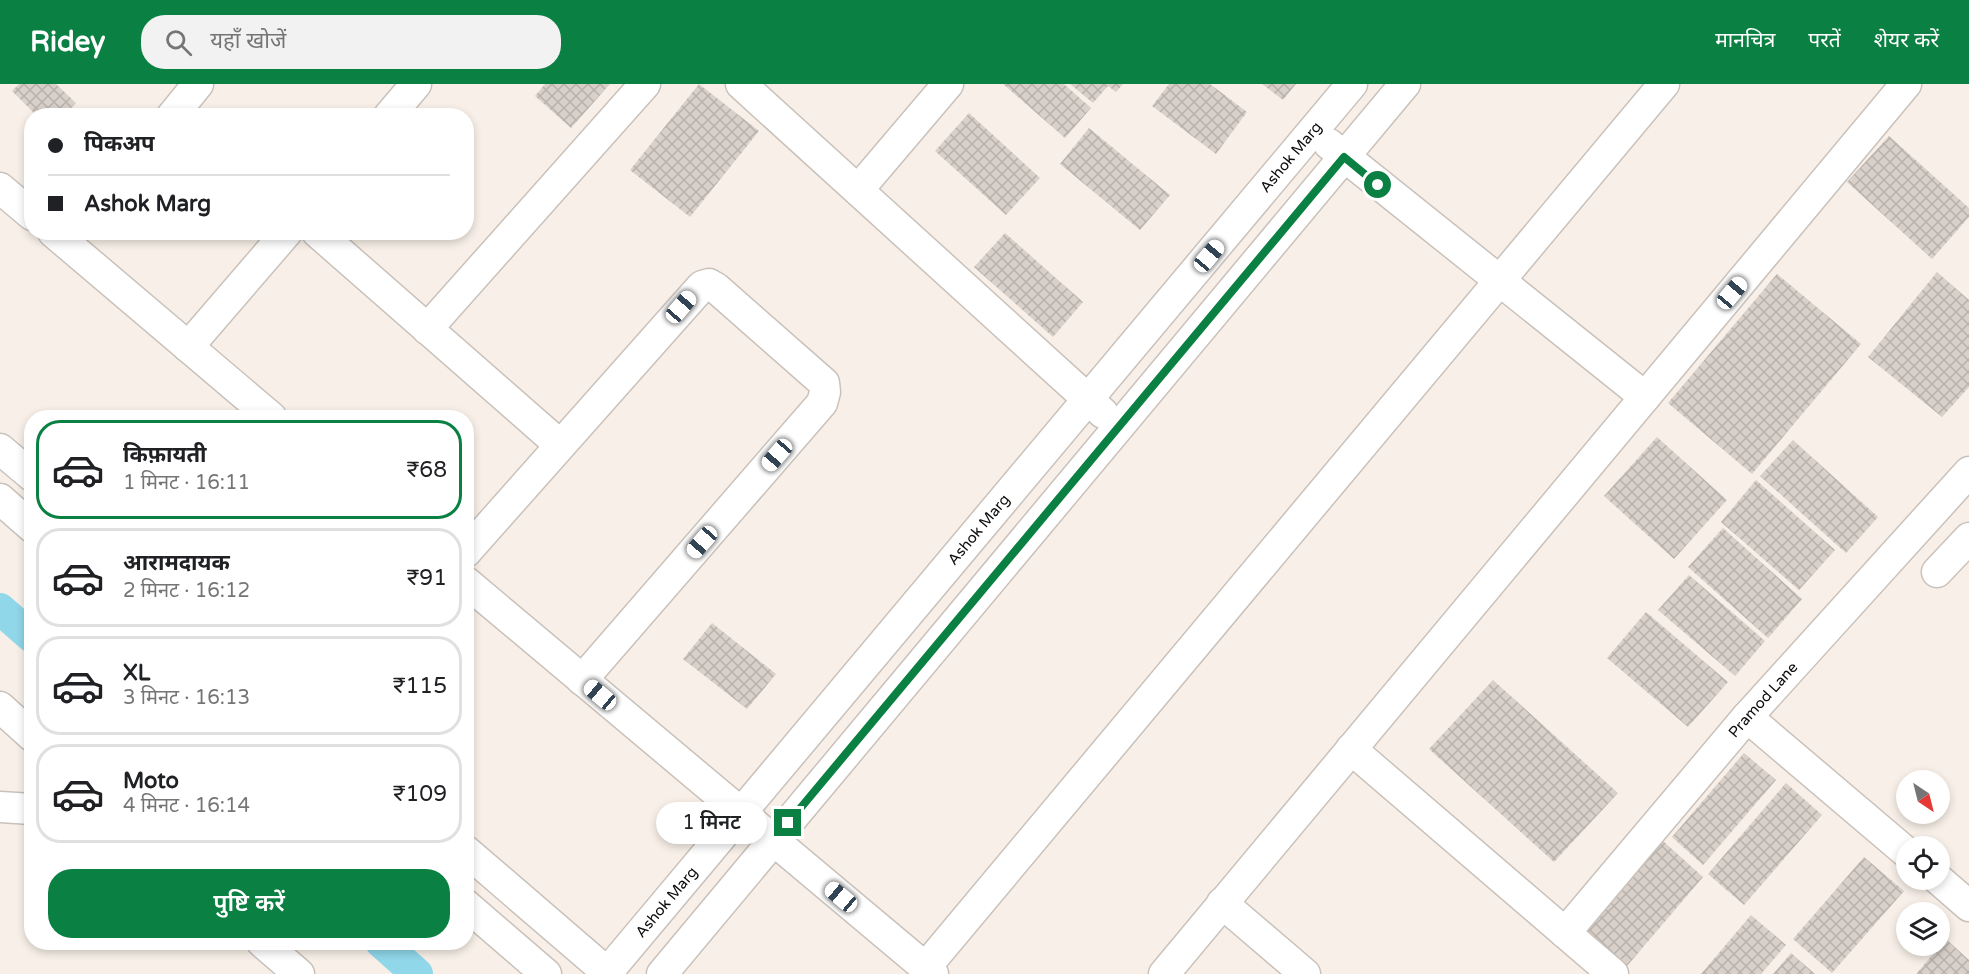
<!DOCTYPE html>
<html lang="hi">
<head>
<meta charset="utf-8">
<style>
  body { margin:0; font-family:"Varela Round","Noto Sans Devanagari",sans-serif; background:#f2f2f2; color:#202124; height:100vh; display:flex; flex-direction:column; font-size:22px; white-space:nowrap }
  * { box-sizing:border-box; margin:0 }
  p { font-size:20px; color:#757577 }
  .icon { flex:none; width:33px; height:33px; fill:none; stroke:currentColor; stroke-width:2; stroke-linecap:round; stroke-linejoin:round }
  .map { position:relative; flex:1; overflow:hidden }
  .details { position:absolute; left:24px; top:326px; width:450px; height:540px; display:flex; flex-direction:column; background:#fff; border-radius:24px; box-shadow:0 3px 9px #0003 }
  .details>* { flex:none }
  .top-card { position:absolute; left:24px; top:24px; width:450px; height:132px; border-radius:24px; box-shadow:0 3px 9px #0003; display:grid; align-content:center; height:132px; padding:0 24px; background:#fff }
  .needle { width:39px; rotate:145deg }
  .buttons { position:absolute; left:1896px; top:686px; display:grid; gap:12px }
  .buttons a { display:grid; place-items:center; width:54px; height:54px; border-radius:50%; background:#fff; box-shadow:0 3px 9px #0003; font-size:30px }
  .end { position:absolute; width:27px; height:27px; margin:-14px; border:8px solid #0b8043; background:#fff; box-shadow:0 0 0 3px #fff }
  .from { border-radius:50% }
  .bubble { position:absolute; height:42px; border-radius:21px; background:#fff; box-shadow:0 3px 9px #0003; font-size:20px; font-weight:600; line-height:42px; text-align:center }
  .car { position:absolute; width:18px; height:36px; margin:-18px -9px; border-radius:8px; box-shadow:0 0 4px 2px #0007; background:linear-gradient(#fff 24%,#345 0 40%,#fff 0 76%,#345 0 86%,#fff 0) }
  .top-card b { display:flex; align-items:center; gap:21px; height:57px; font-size:22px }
  .top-card b+b { border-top:2px solid #e0e0e0 }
  .top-card i { width:15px; height:15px; background:#202124 }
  ul { padding:10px 0 0; list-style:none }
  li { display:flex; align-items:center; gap:18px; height:99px; margin:0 12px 9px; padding:0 12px; border:3px solid #e0e0e0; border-radius:24px }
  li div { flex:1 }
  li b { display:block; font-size:22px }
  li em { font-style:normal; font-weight:600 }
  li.on { border-color:#0b8043 }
  li>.icon { width:54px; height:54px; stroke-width:1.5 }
  .primary-button { display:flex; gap:12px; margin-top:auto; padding:12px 24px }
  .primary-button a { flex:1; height:69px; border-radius:24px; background:#0b8043; color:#fff; font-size:24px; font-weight:600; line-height:69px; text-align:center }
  header { display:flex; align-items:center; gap:36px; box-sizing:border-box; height:84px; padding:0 30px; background:#0b8043; color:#fff }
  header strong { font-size:28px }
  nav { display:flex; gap:33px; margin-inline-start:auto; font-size:21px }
  .search { width:420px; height:54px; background:#f2f2f2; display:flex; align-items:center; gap:15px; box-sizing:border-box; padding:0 21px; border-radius:24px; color:#757577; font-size:22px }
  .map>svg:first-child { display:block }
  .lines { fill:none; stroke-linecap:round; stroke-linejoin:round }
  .canal { stroke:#8fd7e9; stroke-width:32 }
  .building { fill:url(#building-cross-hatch) }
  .minor-casing { stroke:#c9c1ba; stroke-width:33 }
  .minor { stroke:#fff; stroke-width:30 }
  .route { stroke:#0b8043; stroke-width:8 }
  .labels { text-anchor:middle; stroke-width:5; stroke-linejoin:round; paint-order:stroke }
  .street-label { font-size:15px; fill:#0d0b09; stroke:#fff }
</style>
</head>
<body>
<header>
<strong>Ridey</strong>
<div class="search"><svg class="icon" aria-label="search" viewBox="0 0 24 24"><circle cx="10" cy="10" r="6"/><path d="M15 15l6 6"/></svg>यहाँ खोजें</div>
<nav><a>मानचित्र</a><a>परतें</a><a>शेयर करें</a></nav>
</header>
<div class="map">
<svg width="1969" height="890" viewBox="0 0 1969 890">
  <defs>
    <pattern id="building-cross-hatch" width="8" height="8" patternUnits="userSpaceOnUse" patternTransform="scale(1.5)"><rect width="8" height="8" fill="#d8d0c9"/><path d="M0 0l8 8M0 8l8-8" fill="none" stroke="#b8b1ab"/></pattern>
  </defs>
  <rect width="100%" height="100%" fill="#f8f0e8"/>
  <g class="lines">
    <g class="canal">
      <path d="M0,525L32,553"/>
      <path d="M381,858L417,890"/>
    </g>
  </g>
  <g class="building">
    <path d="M19,0H56L76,19L64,32H37L12,7Z"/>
    <path d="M545,0H610L571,44L535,12Z"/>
    <path d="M699,0L759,47L690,133L630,86Z"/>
    <path d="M1003,0H1064L1091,24L1065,54Z"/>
    <path d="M1070,0H1123L1116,8L1108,2L1093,19Z"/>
    <path d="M1169,0H1210L1247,28L1216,70L1152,22Z"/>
    <path d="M1262,0H1296L1283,16Z"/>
    <path d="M969,29L1040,94L1006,131L935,67Z"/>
    <path d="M1089,44L1170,111L1140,146L1060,80Z"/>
    <path d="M1889,52L1969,124V133L1932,175L1847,98Z"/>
    <path d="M1005,149L1083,218L1053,253L974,183Z"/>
    <path d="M1937,188L1969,216V303L1942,333L1868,273Z"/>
    <path d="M1777,190L1861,260L1752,390L1668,319Z"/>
    <path d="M1657,353L1727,416L1674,475L1604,412Z"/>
    <path d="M1793,356L1878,433L1846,469L1760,392Z"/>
    <path d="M1756,396L1835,466L1799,506L1721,438Z"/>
    <path d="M1723,444L1802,515L1768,554L1688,483Z"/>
    <path d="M1689,491L1765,557L1735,592L1658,526Z"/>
    <path d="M1646,528L1728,598L1688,643L1607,574Z"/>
    <path d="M712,539L776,590L747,625L683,575Z"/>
    <path d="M1493,596L1618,709L1554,778L1429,665Z"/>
    <path d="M1744,669L1776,696L1703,781L1672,753Z"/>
    <path d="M1786,699L1822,731L1744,821L1708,790Z"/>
    <path d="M1663,757L1703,793L1627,882L1586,847Z"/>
    <path d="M1864,773L1904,807L1832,889L1793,855Z"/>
    <path d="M1751,831L1786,861L1761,890H1701Z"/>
    <path d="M1946,855L1969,876V890H1916Z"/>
    <path d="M1791,869L1815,890H1773Z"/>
  </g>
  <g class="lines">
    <g class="minor-casing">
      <g id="minor">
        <path d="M741,0L1103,329"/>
        <path d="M172,32L198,0"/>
        <path d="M389,32L416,0"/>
        <path d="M1329,60L1645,313"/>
        <path d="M0,104L32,131"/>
        <path d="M858,106L948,0"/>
        <path d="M53,148L271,333"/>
        <path d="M317,148L560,361"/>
        <path d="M427,245L645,0"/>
        <path d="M188,263L287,148"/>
        <path d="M0,365L32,392"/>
        <path d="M0,415L32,443"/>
        <path d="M466,468L702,202L709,200L716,204L824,299L825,308L822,319L582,596"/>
        <path d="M1937,488L1969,454"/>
        <path d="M466,498L933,890"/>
        <path d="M0,623L32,652"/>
        <path d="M1747,633L1906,768"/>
        <path d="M1351,665L1613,890"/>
        <path d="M0,723L32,725"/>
        <path d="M466,767L609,890"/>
        <path d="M1938,795L1969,822"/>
        <path d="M1222,819L1305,890"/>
        <path d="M466,821L546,890"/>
        <path id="s1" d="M1565,849L1747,633L1969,388"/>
        <path d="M262,858L299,890"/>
        <path d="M925,884L1664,0"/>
        <path id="s2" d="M606,890L1352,0"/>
        <path d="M662,890L1405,0"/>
        <path d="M1164,890L1906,0"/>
      </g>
    </g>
    <use href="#minor" class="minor"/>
  </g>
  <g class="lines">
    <path class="route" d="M788,739L1344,73L1378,101"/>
  </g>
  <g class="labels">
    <g class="street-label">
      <text dy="5" stroke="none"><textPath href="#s2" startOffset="1066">Ashok Marg</textPath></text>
      <text dy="5" stroke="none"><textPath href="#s2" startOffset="580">Ashok Marg</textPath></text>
      <text dy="5" stroke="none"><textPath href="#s1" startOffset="306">Pramod Lane</textPath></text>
      <text dy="5" stroke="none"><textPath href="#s2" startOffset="94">Ashok Marg</textPath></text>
    </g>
  </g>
</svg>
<div class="buttons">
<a><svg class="needle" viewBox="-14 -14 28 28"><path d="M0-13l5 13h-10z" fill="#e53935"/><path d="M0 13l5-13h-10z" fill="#757577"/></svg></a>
<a><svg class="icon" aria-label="locate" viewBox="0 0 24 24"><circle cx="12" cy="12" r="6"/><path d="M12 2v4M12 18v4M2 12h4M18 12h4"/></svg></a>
<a><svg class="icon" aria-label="layers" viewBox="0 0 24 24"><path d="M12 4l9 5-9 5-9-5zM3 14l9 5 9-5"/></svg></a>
</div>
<i class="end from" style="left:1378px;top:101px"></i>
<i class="end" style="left:788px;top:739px"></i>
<div class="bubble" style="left:656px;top:718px;width:111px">1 मिनट</div>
<i class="car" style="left:1209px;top:172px;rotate:40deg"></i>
<i class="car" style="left:1732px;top:209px;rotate:40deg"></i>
<i class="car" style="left:681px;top:223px;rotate:41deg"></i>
<i class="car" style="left:777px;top:371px;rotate:221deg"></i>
<i class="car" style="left:702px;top:458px;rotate:221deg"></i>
<i class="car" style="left:600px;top:611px;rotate:310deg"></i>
<i class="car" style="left:841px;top:813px;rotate:310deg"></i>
<div class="top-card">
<b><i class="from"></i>पिकअप</b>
<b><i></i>Ashok Marg</b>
</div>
<section class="details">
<ul>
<li class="on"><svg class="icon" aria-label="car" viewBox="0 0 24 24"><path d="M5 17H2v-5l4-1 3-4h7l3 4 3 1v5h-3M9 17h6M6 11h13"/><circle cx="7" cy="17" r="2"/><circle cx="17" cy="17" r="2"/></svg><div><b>किफ़ायती</b><p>1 मिनट · 16:11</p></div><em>₹68</em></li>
<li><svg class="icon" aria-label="car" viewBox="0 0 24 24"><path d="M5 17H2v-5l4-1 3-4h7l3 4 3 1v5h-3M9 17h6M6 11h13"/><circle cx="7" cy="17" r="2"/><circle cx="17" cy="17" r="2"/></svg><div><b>आरामदायक</b><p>2 मिनट · 16:12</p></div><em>₹91</em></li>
<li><svg class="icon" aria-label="car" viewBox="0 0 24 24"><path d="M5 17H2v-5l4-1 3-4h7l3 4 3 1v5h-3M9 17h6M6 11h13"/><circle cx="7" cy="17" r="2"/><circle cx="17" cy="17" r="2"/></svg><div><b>XL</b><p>3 मिनट · 16:13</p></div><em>₹115</em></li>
<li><svg class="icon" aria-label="car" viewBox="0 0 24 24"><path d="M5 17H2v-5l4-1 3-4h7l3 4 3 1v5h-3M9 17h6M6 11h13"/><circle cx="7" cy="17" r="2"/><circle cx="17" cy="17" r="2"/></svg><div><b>Moto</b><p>4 मिनट · 16:14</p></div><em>₹109</em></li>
</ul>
<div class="primary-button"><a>पुष्टि करें</a></div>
</section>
</div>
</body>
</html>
